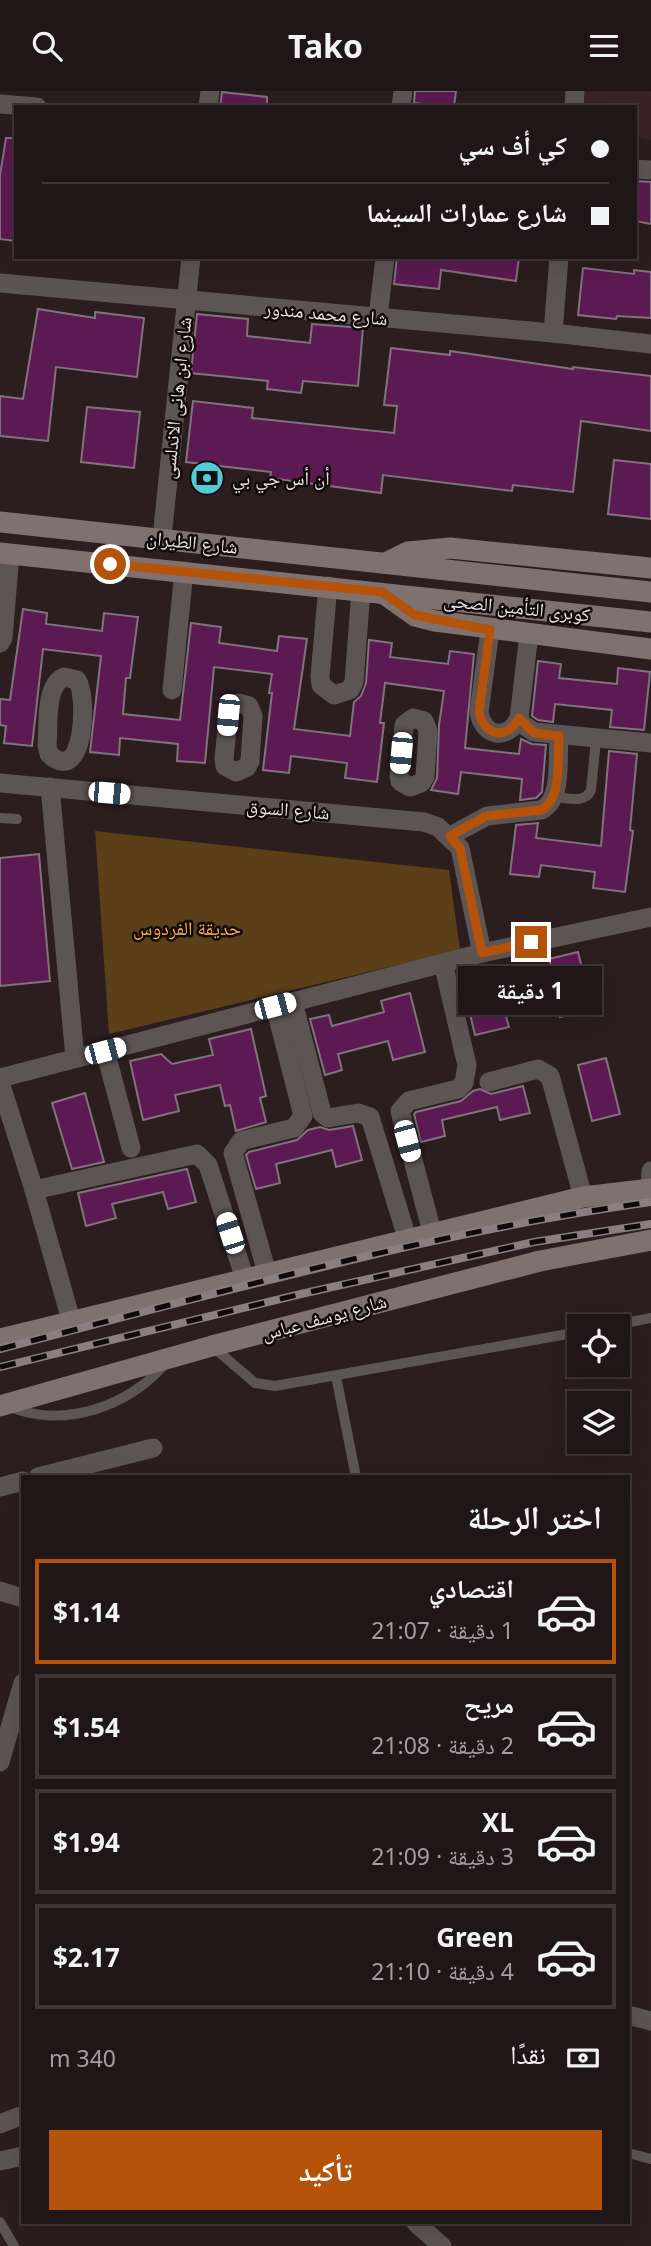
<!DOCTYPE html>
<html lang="ar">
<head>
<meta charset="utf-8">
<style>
  body { margin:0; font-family:"Noto Sans","Noto Naskh Arabic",sans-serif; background:#2d2324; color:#f1f3f6; direction:rtl; height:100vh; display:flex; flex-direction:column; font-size:26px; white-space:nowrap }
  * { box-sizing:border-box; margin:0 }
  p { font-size:23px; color:#a29fa1 }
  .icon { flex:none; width:38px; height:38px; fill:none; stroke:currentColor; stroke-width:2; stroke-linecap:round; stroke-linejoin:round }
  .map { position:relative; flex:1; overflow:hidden; direction:ltr }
  .drawer { position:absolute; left:21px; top:1384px; width:609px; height:749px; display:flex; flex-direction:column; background:#211617; border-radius:0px; box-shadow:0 7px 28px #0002,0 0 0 2px #3e3536; direction:rtl }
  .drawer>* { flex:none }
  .guide { position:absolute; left:14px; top:14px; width:623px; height:154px; border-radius:0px; box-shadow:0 7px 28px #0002,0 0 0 2px #3e3536; direction:rtl; display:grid; align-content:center; height:154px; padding:0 28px; background:#211617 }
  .buttons { position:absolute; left:567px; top:1223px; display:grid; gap:14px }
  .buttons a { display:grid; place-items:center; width:63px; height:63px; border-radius:0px; background:#211617; box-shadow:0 7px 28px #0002,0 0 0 2px #3e3536; font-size:35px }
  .end { position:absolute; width:32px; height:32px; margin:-16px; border:9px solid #b45309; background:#fff; box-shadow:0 0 0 4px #fff }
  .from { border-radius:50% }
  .bubble { position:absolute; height:49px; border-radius:0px; background:#211617; box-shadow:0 7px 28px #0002,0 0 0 2px #3e3536; font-size:23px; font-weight:700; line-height:49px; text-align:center; direction:rtl }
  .car { position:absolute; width:21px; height:42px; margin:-21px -10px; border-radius:9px; box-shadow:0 0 5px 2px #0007; background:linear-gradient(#fff 24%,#345 0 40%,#fff 0 76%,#345 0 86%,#fff 0) }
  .guide b { display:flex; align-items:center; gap:24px; height:66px; font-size:26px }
  .guide b+b { border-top:2px solid #3e3536 }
  .guide i { width:18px; height:18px; background:#f1f3f6 }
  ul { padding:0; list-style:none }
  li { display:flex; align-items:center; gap:21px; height:105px; margin:0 14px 10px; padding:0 14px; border:4px solid #3e3536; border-radius:0px }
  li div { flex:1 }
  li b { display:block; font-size:26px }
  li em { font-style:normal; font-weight:700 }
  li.selected { border-color:#b45309 }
  li>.icon { width:63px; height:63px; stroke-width:1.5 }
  h2 { padding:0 28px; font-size:32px; line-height:84px }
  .pay { display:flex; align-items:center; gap:18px; height:77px; padding:0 28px; font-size:26px }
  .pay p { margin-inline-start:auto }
  .button { display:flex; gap:14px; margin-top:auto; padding:14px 28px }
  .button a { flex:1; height:80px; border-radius:0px; background:#b45309; color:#fff; font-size:28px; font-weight:700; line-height:80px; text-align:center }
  header { display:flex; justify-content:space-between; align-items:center; height:91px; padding:0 28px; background:#211617; font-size:32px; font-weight:700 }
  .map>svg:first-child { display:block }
  .built { fill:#3a2327 }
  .green { fill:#5b3f18 }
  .building { fill:#5c1a52; stroke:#81727d; stroke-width:2 }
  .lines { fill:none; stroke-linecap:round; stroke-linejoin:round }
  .lane { stroke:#5d5553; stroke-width:10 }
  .street { stroke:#5d5553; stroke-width:19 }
  .secondary { stroke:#7f726e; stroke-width:21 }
  .rail-casing { stroke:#8b7e80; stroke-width:8 }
  .rail { stroke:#10090a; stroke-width:5; stroke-dasharray:16; stroke-linecap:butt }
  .route { stroke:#b45309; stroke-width:9 }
  .labels { text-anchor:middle; stroke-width:5; stroke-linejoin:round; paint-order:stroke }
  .street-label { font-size:19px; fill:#eee3e5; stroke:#10090a }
  .poi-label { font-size:19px; fill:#eee3e5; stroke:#10090a; text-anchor:start }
  .park-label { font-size:19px; fill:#fbaf42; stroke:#10090a }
</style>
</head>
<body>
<header><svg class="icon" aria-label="menu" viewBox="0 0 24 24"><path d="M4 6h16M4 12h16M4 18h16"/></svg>Tako<svg class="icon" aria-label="search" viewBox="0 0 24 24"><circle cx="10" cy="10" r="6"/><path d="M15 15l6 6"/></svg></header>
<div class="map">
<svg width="651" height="2155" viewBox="0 0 651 2155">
  <rect width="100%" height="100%" fill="#2c1d1f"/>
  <path class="built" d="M582,0H651V49L635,47V16H580Z"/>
  <path class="green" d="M95,740L449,779L460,859L109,943Z"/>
  <g class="building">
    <path d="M415,0H456L454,16L414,12Z"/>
    <path d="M222,1L267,6V16H220Z"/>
    <path d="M6,47H16V150L0,148V84Z"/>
    <path d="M635,90L651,91V133L635,130Z"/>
    <path d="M397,166H519L516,190L441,179L439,198L394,193Z"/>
    <path d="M583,177L634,183V179L651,181V227L617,225L616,228L578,224Z"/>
    <path d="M38,218L95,227V221L144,227L137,286L56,276L48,350L0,345V305L23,308Z"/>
    <path d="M197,223L248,228L247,245L310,252L312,233L363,237L358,295L303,290L301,302L267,298L268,290L191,282Z"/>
    <path d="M391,257L450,264V260L573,278V276L651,285V340L581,330L573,401L513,394L512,400L383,384L381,402L270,387L271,381L186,371L193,310L253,317L252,327L394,342L397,315L384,314Z"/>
    <path d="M87,316L140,321L134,377L81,371Z"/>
    <path d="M614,369L651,373V428L608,423Z"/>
    <path d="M23,518L47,522L46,533L102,540L104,522L138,526L130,587H126L123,623L180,629L191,532L221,536L219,552L277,560L279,545L307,548L294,638L350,645L354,611L361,605L366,592L369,549L392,552L390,566L448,573L450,560L474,563L465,657L519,663L521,648L532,653L546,654L542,701L536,707L520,709L522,688L461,681L458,703L431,699L437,687L439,634L444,600L385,592L380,632H384L377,691L345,687L347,672L291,665L289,682L263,679L272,602H269L272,583L214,576L205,672L177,670L178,653L120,647L119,664L90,661L101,565L43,558L32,655L4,652L6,635L0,634V608L10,609Z"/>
    <path d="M538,570L561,573L559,587L617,593L618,577L650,581L644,639L610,636L612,619L555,613L553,631L538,629L532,625Z"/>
    <path d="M609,660L637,663L630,739L633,740L625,801L593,797L595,781L541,774L539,786L510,783L516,734L538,732L536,747L601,755Z"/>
    <path d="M39,763L50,890L0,895V767Z"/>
    <path d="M578,861L592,918L560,926L556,906L504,919L509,936L475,944L462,889L490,882L493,896L553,882L549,868Z"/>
    <path d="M410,902L425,961L393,969L388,950L338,963L342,979L325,984L310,928L329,924L332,935L384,921L381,910Z"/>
    <path d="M251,938L266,1005L260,1007L266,1031L236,1040L230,1014L225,1015L220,994L175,1004L179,1020L143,1029L130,970L161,963L172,973L213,964L209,948Z"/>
    <path d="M606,967L620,1023L592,1030L578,974Z"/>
    <path d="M523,995L530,1022L500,1029L497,1016L442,1029L445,1045L421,1051L414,1023L416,1021L461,1010L473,1000L480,998L491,1003Z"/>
    <path d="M85,1002L104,1071L72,1078L52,1012Z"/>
    <path d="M353,1035L362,1069L336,1076L332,1059L276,1073L280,1092L256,1098L246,1064L249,1061L297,1049L308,1039L320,1036L329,1039Z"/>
    <path d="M187,1078L196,1111L168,1118L163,1101L112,1113L116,1127L86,1135L78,1102Z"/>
  </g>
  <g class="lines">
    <g class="lane">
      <path d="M555,706C568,707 585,713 591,699L596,648"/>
      <path d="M0,727L17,728"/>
      <path d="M606,1236L651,1227"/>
      <path d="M212,1255L255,1292L275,1295L579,1241"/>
      <path d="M336,1285L356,1386"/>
      <path d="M8,1315C63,1339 132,1315 167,1270"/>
      <path d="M628,2062L651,2068"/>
      <path d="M0,2131L14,2155"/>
    </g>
    <g class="street">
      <path d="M0,13L37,16"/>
      <path d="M208,16L210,0"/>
      <path d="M401,16L403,0"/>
      <path d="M574,16L575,0"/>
      <path d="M635,78L651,79"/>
      <path d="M0,192L553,242L651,253"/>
      <path d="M378,226L385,166"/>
      <path d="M553,242L559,166"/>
      <path d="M162,447L191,166"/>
      <path d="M328,495L320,585L321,594L334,604L350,599L354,591L361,499"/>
      <path d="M490,539L479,621C483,646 508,650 519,627L529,543"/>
      <path d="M0,552L3,547L10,463"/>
      <path d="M64,586L77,589C88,604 85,697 49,663L47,655C49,636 44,595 64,586Z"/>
      <path d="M172,599L184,480"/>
      <path d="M238,612L249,615L253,625L250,670L247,676L236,681L225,675L224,668L229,618Z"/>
      <path d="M413,627L424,630L428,640L425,686L421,692L410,696L400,690L399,684L404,634Z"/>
      <path d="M519,627L522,633L534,641L651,652"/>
      <path d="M0,692L424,731L438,736L460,757L482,862"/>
      <path d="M50,696L75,967"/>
      <path d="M450,745L487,725L541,719C563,709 557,667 559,645"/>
      <path d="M293,911L322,1022L328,1027L358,1022L370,1026L407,1147"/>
      <path d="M105,959L131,1057"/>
      <path d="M0,987L482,862L651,826"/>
      <path d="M0,991L34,1099L71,1229"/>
      <path d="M489,991L538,978L550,985L583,1106"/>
      <path d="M650,1098L651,1080"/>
      <path d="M34,1099L197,1063L208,1074L245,1188"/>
      <path d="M432,1141L400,1020L409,1010L458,998L464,992L467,974L443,872"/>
      <path d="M267,1182L233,1062L241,1050L294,1037L303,1025L275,915"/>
      <path d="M38,1386L153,1357"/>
      <path d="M0,1396L23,1390"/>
      <path d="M0,1500L23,1507"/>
      <path d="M0,1671L23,1592"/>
      <path d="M628,1924L651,1930"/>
      <path d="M0,2033L23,2024"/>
      <path d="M0,2070L23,2065"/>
      <path d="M416,2132L442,2155"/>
    </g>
    <g class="secondary">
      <path d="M0,431L651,501"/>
      <path d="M0,462L651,531"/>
      <path d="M386,472L408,461L450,457L651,477"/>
      <path d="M384,503L415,525L435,530L651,558"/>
      <path d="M0,1248L583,1106L651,1098"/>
      <path d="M0,1315L212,1255L540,1170L651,1149"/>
    </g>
    <g class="rail-casing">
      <g id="rail">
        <path d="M0,1258C215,1203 431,1141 651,1111"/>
        <path d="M0,1276L301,1203L534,1151L651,1133"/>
      </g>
    </g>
    <use href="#rail" class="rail"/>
  </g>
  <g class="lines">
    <path class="route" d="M110,473L382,501L415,524L490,539L479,621C483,645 508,650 519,627L534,642L559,645C557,667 563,708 541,719L486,725L450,745L460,757L482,862L531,851"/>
  </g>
  <defs>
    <g id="bank-disc" transform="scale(1.75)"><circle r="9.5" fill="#52cbd7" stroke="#10090a"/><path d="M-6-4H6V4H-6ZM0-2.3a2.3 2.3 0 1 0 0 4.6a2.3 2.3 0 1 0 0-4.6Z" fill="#111"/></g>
  </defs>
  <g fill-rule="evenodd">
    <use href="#bank-disc" x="207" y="387"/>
  </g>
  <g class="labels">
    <g class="street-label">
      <text transform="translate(326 222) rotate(5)" y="7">شارع محمد مندور</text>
      <text transform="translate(176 307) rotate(-84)" y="7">شارع ابن هانى الاندلسى</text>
      <text transform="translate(192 451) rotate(6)" y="7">شارع الطيران</text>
      <text transform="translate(517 516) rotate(6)" y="7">كوبرى التأمين الصحى</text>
      <text transform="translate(288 718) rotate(5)" y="7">شارع السوق</text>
      <text transform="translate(324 1226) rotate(-15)" y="7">شارع يوسف عباس</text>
    </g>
    <g class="poi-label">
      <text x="232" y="394">أن أس جي بي</text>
    </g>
    <g class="park-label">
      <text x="187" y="844">حديقة الفردوس</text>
    </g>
  </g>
</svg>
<div class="buttons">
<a><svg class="icon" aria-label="locate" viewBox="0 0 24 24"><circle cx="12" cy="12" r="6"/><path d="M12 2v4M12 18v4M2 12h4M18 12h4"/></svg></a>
<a><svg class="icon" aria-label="layers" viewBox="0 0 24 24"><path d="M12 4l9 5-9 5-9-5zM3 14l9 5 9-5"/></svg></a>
</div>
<i class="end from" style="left:110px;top:473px"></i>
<i class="end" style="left:531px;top:851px"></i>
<div class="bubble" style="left:458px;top:875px;width:144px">1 دقيقة</div>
<i class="car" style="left:228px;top:624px;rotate:185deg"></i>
<i class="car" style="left:401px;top:662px;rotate:185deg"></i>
<i class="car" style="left:109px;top:702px;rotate:95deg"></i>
<i class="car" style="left:275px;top:915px;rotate:75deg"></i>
<i class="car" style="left:105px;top:960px;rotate:75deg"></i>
<i class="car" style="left:407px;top:1050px;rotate:165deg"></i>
<i class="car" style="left:230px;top:1142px;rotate:342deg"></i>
<div class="guide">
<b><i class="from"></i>كي أف سي</b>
<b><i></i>شارع عمارات السينما</b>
</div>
<section class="drawer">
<h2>اختر الرحلة</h2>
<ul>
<li class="selected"><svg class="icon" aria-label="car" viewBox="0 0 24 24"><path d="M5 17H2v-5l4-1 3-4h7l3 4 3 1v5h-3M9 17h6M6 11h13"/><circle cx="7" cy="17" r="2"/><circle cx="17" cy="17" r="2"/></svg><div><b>اقتصادي</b><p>1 دقيقة · 21:07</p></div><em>$1.14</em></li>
<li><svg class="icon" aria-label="car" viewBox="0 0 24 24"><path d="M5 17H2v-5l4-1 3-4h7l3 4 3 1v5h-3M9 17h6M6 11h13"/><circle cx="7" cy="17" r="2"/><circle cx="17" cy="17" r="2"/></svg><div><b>مريح</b><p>2 دقيقة · 21:08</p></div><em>$1.54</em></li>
<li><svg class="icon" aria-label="car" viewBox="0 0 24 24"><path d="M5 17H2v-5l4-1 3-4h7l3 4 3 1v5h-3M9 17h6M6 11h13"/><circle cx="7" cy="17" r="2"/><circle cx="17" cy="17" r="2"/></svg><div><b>XL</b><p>3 دقيقة · 21:09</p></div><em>$1.94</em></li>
<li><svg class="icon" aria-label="car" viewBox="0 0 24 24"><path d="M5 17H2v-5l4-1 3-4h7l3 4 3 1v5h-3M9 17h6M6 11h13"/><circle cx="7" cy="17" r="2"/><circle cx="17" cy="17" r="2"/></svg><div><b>Green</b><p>4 دقيقة · 21:10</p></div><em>$2.17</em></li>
</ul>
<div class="pay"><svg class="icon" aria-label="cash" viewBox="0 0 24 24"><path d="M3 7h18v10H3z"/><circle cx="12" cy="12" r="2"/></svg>نقدًا<p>340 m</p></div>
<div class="button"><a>تأكيد</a></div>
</section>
</div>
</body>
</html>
